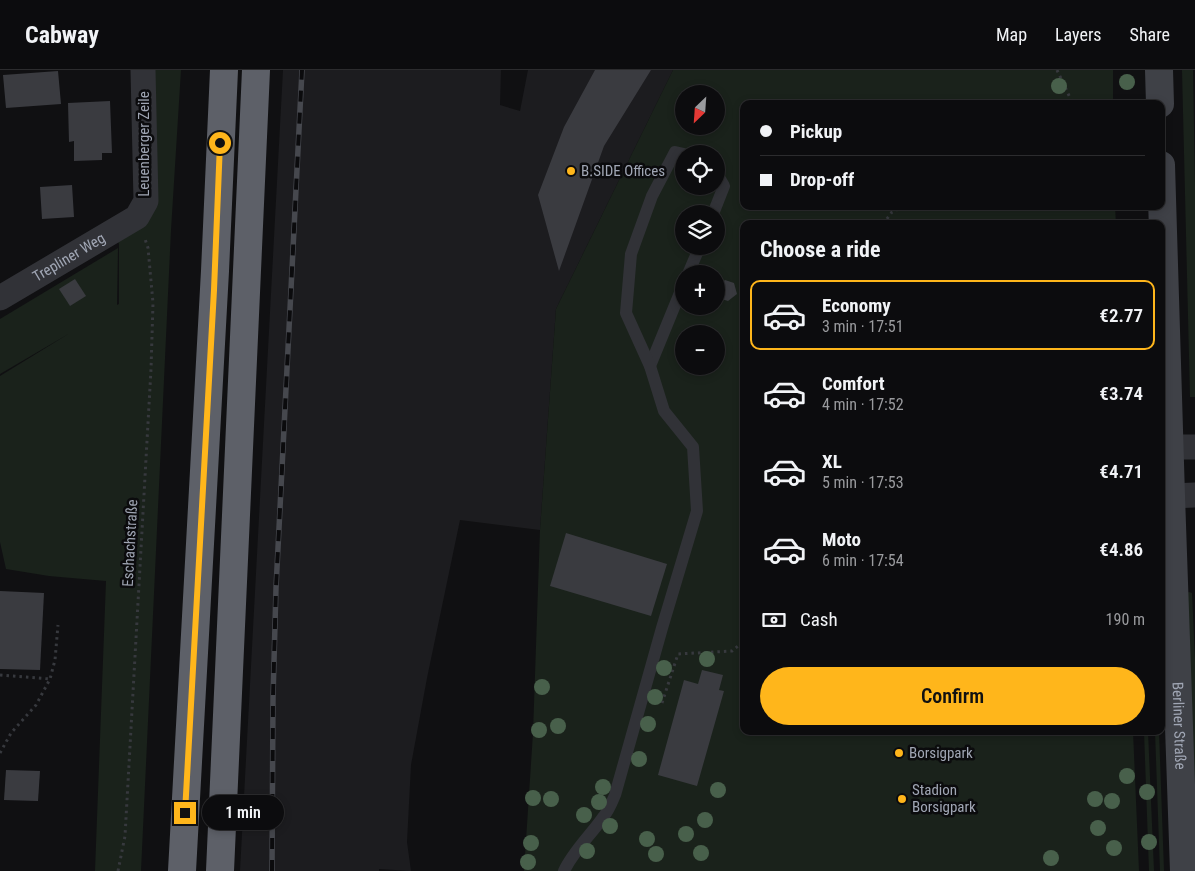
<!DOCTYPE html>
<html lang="en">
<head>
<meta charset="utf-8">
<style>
  body { margin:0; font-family:"Roboto Condensed",sans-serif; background:#1a1a1c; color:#f1f3f6; height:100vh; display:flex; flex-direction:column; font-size:19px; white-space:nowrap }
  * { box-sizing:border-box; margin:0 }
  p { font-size:16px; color:#9a9b9e }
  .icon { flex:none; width:28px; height:28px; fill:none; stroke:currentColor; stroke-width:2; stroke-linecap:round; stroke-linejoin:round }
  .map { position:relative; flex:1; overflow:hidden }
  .side { position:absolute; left:740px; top:150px; width:425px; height:515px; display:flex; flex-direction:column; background:#0c0c0e; border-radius:10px; box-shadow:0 2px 8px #0003,0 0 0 1px #2c2c2e }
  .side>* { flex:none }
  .banner { position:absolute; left:740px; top:30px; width:425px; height:110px; border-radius:10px; box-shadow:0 2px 8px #0003,0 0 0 1px #2c2c2e; display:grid; align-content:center; height:110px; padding:0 20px; background:#0c0c0e }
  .needle { width:32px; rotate:205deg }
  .buttons { position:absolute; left:675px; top:15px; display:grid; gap:10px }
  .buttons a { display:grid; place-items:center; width:50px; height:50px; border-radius:50%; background:#0c0c0e; box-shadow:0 2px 8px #0003,0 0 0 1px #2c2c2e; font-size:25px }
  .end { position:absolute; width:22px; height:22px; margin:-11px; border:6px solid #ffb61b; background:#111; box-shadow:0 0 0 2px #111 }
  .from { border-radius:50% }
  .bubble { position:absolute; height:35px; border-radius:18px; background:#0c0c0e; box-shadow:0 2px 8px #0003,0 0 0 1px #2c2c2e; font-size:16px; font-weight:600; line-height:35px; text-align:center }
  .banner b { display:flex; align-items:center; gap:18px; height:48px; font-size:19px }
  .banner b+b { border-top:1px solid #2c2c2e }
  .banner i { width:12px; height:12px; background:#f1f3f6 }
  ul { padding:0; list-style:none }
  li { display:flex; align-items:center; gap:15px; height:70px; margin:0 10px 8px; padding:0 10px; border:2px solid transparent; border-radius:10px }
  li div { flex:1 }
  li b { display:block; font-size:19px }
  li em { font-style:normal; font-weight:600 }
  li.active { border-color:#ffb61b }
  li>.icon { width:45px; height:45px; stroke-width:1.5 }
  h2 { padding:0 20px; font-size:22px; line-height:60px }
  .pay { display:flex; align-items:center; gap:12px; height:55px; padding:0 20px; font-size:19px }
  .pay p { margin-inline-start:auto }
  .button { display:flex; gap:10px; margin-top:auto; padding:10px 20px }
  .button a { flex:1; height:58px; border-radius:30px; background:#ffb61b; color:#111; font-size:20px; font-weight:600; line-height:58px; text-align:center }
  header { display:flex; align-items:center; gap:30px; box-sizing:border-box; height:70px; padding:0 25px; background:#0c0c0e; border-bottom:1px solid #2c2c2e }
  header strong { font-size:24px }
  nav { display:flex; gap:28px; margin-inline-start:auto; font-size:18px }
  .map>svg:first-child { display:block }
  .built { fill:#1c1c1f }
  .green { fill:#1a221b; fill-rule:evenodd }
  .building { fill:#3a3b40 }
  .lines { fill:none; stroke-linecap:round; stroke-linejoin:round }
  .path { stroke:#37393e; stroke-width:3; stroke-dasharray:2.5 4; stroke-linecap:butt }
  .service { stroke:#313237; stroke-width:12 }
  .minor { stroke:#313237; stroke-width:25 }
  .secondary { stroke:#3f4147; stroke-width:28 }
  .motorway { stroke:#5d6068; stroke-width:28 }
  .rail-casing { stroke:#46484e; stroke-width:5.5 }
  .rail { stroke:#0b0b0d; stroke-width:4; stroke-dasharray:11; stroke-linecap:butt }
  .tree { fill:#48604b }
  .route { stroke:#ffb61b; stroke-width:6 }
  .poi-dot { fill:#ffb61b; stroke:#0b0b0d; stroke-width:2 }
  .labels { text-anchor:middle; stroke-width:5; stroke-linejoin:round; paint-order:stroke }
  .street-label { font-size:15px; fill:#a0a6b4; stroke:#0b0b0d }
  .poi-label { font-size:15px; fill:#a0a6b4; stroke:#0b0b0d; text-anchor:start }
</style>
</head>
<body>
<header>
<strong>Cabway</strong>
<nav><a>Map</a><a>Layers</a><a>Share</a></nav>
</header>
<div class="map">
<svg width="1195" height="801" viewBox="0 0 1195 801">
  <rect width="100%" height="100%" fill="#101012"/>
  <path class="built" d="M283,0H501L500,35L520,41L528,0H673L556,239L540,460L460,450L427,608L411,695L407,772L411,801L379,799V801H240Z"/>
  <g class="green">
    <path d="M153,0H181L171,160L141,801H95L106,511L49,506L6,499L0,472V306L70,263L0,304V249L118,178L117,235L119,234V174L115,164L131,157Z"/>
    <path d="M673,0H1113V34H744V136H1115L1116,154H744V661H1133L1139,801H524L533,663L540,460L556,239ZM684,24H716V56H684ZM684,84H716V116H684ZM684,144H716V176H684ZM684,204H716V236H684ZM684,264H716V296H684Z"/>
    <path d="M1182,0H1193L1195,117V327H1190Z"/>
    <path d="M1189,522L1192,523L1195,589V748L1186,523Z"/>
    <path d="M1144,661H1148L1154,801H1149Z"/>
    <path d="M1155,661H1159L1164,801H1160Z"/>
  </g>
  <g class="building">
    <path d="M595,0H651L604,76L559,201L538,125L564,57Z"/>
    <path d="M58,1L61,34L6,38L3,5Z"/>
    <path d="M110,31L112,83H102V90L74,91V71L69,72L68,33Z"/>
    <path d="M72,115L74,147L42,149L40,117Z"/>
    <path d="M75,209L86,226L70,236L59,219Z"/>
    <path d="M725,210L734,213L737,224L728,231L718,228L716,218Z"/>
    <path d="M566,463L667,494L651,546L550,516Z"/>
    <path d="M0,521L44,523L40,600L0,599Z"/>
    <path d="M702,600L723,605L719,620L724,621L697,716L658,705L684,610L698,614Z"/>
    <path d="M6,700L40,701L38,731L4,730Z"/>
  </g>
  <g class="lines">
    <g class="path">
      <path d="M1057,0L1073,34"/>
      <path d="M883,154L892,142L905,136"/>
      <path d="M0,605L50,609"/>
      <path d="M662,633L678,584L732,581L744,571"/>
      <path d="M0,683L11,663L36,635L50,609L55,590L58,555"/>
      <path d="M118,801L125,766L151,299L153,233L148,178L145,169"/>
    </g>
    <g class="service">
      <path d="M713,144L724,116L716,102"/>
      <path d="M688,204L700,176"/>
      <path d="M650,296L684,213"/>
      <path d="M564,801C574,780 591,765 604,746C609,740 612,732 615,725L662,558L697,441L693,377L664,341L650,296L626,243L631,184L652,126L675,82L684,84"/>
    </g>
    <g class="minor">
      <path id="s1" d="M0,228L137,147L146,131L143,0"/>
      <path d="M1170,377H1195"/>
      <path d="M1171,426L1195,425"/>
    </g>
    <g class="secondary">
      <path d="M1159,0L1160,34"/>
      <path id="s2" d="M1161,95L1171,426L1184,801"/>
    </g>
    <g class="motorway">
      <path d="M182,801L215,201L224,0"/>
      <path d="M220,801L256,0"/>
    </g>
    <g class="rail-casing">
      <path id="rail" d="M272,801L273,628L276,518L302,0"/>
    </g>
    <use href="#rail" class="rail"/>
  </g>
  <g class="tree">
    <circle cx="1127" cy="12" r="8"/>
    <circle cx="1059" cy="16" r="8"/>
    <circle cx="707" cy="589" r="8"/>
    <circle cx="664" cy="598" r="8"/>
    <circle cx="542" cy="617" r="8"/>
    <circle cx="655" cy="627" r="8"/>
    <circle cx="648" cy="654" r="8"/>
    <circle cx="558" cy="656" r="8"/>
    <circle cx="539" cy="660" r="8"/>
    <circle cx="639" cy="689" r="8"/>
    <circle cx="1127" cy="706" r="8"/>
    <circle cx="603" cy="717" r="8"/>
    <circle cx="718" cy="720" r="8"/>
    <circle cx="1147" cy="722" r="8"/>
    <circle cx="533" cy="728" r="8"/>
    <circle cx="551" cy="729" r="8"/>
    <circle cx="1095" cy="729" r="8"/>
    <circle cx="1112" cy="731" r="8"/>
    <circle cx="599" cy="732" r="8"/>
    <circle cx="584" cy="745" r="8"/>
    <circle cx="705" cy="750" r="8"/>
    <circle cx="610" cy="756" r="8"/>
    <circle cx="1098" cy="758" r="8"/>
    <circle cx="686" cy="764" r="8"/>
    <circle cx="647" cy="769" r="8"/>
    <circle cx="1149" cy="772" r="8"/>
    <circle cx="531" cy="773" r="8"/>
    <circle cx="1114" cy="778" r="8"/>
    <circle cx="587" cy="781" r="8"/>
    <circle cx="701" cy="783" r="8"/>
    <circle cx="656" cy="784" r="8"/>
    <circle cx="1051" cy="788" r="8"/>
    <circle cx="528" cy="792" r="8"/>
  </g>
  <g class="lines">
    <path class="route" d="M185,743L214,220L220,73"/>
  </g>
  <g class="poi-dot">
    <circle cx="571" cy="101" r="5"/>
    <circle cx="899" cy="683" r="5"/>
    <circle cx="902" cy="729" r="5"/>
  </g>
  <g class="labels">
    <g class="street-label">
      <text transform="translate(144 74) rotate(-90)" y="5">Leuenberger Zeile</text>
      <text dy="5" stroke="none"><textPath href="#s1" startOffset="80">Trepliner Weg</textPath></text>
      <text transform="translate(130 473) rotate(-87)" y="5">Eschachstraße</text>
      <text dy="5" stroke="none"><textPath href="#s2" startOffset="561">Berliner Straße</textPath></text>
    </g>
    <g class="poi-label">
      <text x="581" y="106">B.SIDE Offices</text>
      <text x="909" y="688">Borsigpark</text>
      <text x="912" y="725">Stadion<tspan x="912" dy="17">Borsigpark</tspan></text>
    </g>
  </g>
</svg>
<div class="buttons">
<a><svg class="needle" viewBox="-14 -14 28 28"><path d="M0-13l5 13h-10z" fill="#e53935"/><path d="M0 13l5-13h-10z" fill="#9a9b9e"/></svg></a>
<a><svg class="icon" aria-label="locate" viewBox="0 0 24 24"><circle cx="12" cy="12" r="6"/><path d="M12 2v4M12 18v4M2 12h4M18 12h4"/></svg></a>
<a><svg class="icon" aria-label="layers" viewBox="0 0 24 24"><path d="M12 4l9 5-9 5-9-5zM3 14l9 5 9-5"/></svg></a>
<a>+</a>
<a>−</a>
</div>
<i class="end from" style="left:220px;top:73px"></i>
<i class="end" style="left:185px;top:743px"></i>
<div class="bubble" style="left:202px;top:725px;width:82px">1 min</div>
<div class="banner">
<b><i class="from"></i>Pickup</b>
<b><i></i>Drop-off</b>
</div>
<section class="side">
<h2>Choose a ride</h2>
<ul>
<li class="active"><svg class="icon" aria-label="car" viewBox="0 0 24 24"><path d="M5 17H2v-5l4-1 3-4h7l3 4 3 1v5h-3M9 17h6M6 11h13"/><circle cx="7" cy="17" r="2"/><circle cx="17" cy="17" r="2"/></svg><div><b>Economy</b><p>3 min · 17:51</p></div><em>€2.77</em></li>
<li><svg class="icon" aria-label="car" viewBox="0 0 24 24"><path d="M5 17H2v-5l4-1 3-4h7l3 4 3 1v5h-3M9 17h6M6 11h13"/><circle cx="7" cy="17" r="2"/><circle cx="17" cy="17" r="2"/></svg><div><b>Comfort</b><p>4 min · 17:52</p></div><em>€3.74</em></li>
<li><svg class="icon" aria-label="car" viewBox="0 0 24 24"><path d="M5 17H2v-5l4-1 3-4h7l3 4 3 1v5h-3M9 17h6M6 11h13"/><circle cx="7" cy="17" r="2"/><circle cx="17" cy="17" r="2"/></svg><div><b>XL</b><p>5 min · 17:53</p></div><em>€4.71</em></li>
<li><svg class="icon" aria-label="car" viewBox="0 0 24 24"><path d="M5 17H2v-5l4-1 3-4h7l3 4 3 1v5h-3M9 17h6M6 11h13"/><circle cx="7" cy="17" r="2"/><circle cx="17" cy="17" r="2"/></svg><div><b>Moto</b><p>6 min · 17:54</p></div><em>€4.86</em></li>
</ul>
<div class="pay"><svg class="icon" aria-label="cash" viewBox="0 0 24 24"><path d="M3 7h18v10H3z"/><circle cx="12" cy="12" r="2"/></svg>Cash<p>190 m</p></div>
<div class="button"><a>Confirm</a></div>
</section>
</div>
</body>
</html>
